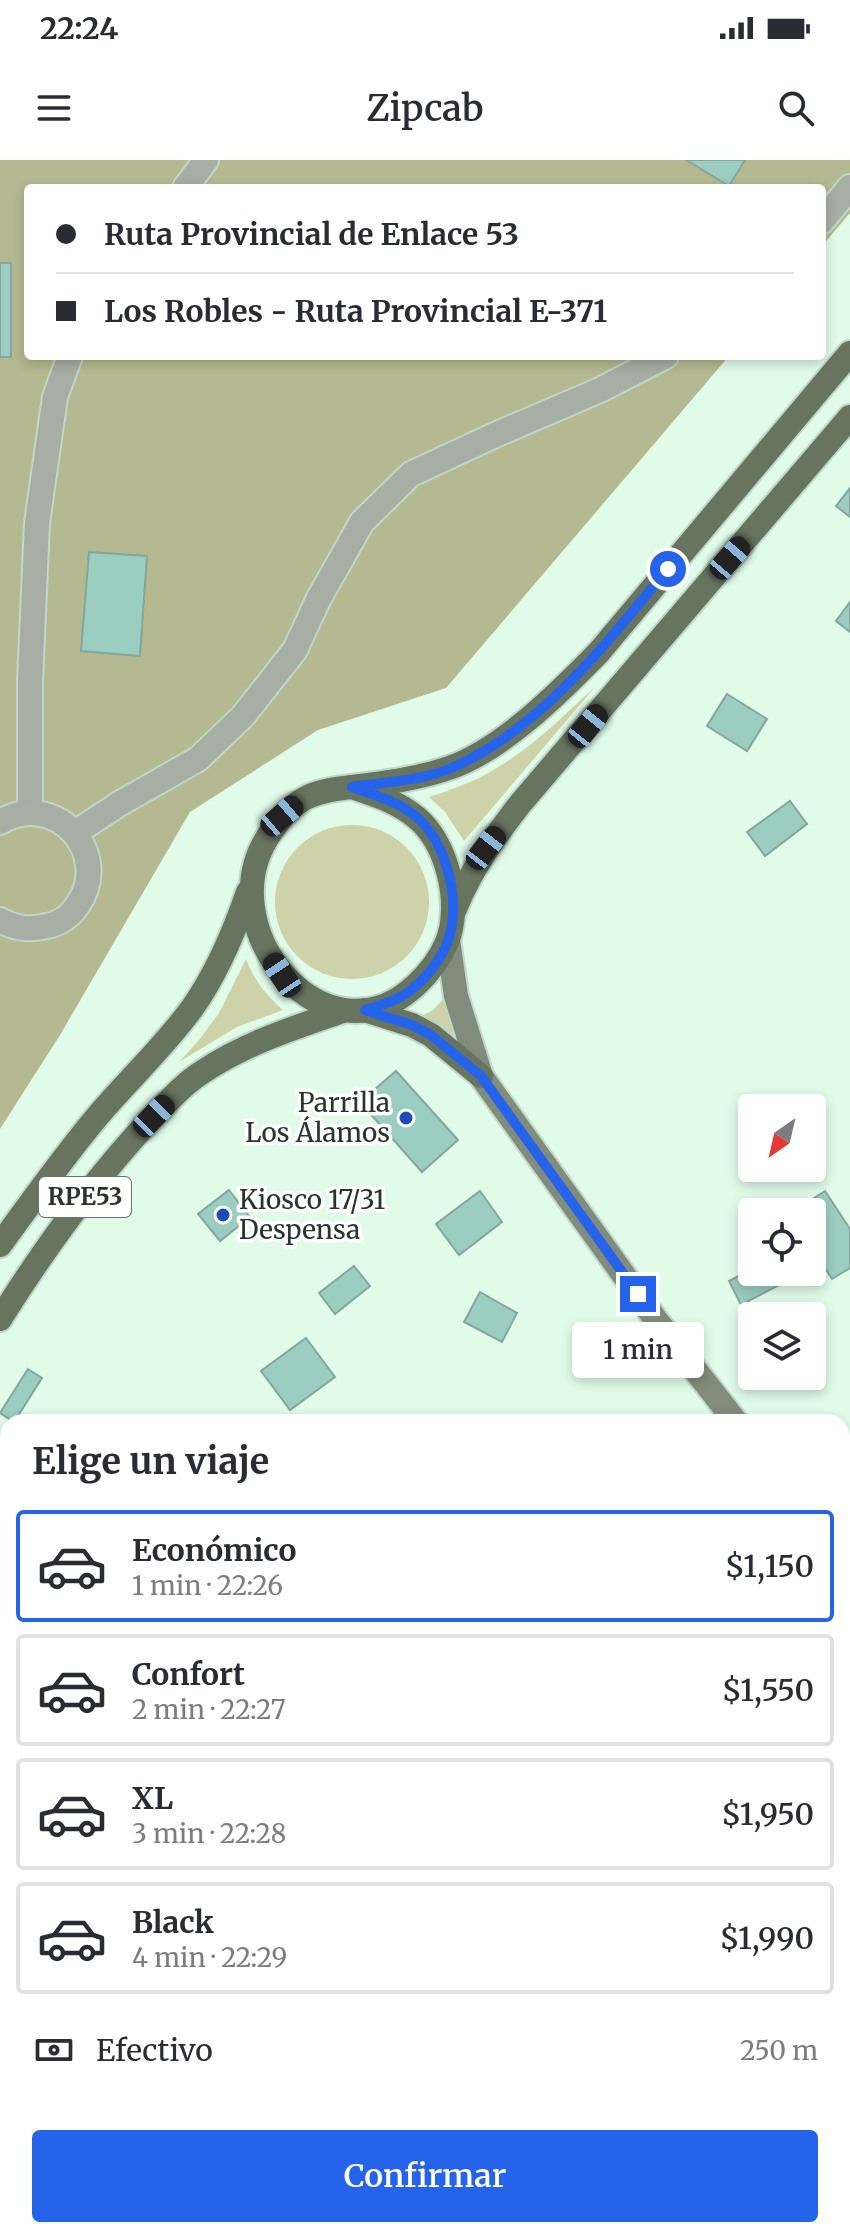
<!DOCTYPE html>
<html lang="es">
<head>
<meta charset="utf-8">
<style>
  body { margin:0; font-family:Merriweather,serif; background:#f2f2f3; color:#2b2b33; height:100vh; display:flex; flex-direction:column; font-size:30px; white-space:nowrap }
  * { box-sizing:border-box; margin:0 }
  p { font-size:26px; color:#7c7c81 }
  .icon { flex:none; width:44px; height:44px; fill:none; stroke:currentColor; stroke-width:2; stroke-linecap:round; stroke-linejoin:round }
  .map { position:relative; flex:1; overflow:hidden }
  .drawer { position:absolute; left:0px; top:1254px; width:850px; height:824px; display:flex; flex-direction:column; background:#fff; border-radius:24px 24px 0 0; box-shadow:0 4px 12px #0003 }
  .drawer>* { flex:none }
  .top-card { position:absolute; left:24px; top:24px; width:802px; height:176px; border-radius:8px; box-shadow:0 4px 12px #0003; display:grid; align-content:center; height:176px; padding:0 32px; background:#fff }
  .needle { width:52px; rotate:214deg }
  .fabs { position:absolute; left:738px; top:934px; display:grid; gap:16px }
  .fabs a { display:grid; place-items:center; width:88px; height:88px; border-radius:8px; background:#fff; box-shadow:0 4px 12px #0003; font-size:40px }
  .end { position:absolute; width:36px; height:36px; margin:-18px; border:10px solid #2563eb; background:#fff; box-shadow:0 0 0 4px #fff }
  .from { border-radius:50% }
  .bubble { position:absolute; height:56px; border-radius:8px; background:#fff; box-shadow:0 4px 12px #0003; font-size:26px; font-weight:600; line-height:56px; text-align:center }
  .car { position:absolute; width:24px; height:48px; margin:-24px -12px; border-radius:10px; box-shadow:0 0 6px 2px #0007; background:linear-gradient(#222 24%,#8ab4d8 0 40%,#222 0 76%,#8ab4d8 0 86%,#222 0) }
  .top-card b { display:flex; align-items:center; gap:28px; height:76px; font-size:30px }
  .top-card b+b { border-top:2px solid #e1e1e2 }
  .top-card i { width:20px; height:20px; background:#2b2b33 }
  ul { padding:0; list-style:none }
  li { display:flex; align-items:center; gap:24px; height:112px; margin:0 16px 12px; padding:0 16px; border:4px solid #e1e1e2; border-radius:8px }
  li div { flex:1 }
  li b { display:block; font-size:30px }
  li em { font-style:normal; font-weight:600 }
  li.selected { border-color:#2563eb }
  li>.icon { width:72px; height:72px; stroke-width:1.5 }
  h2 { padding:0 32px; font-size:36px; line-height:96px }
  .pay { display:flex; align-items:center; gap:20px; height:88px; padding:0 32px; font-size:30px }
  .pay p { margin-inline-start:auto }
  .cta { display:flex; gap:16px; margin-top:auto; padding:16px 32px }
  .cta a { flex:1; height:92px; border-radius:8px; background:#2563eb; color:#fff; font-size:32px; font-weight:600; line-height:92px; text-align:center }
  .status { display:flex; justify-content:space-between; align-items:center; height:56px; padding:0 40px; background:#fff; direction:ltr }
  .status svg { height:22px; fill:currentColor }
  header { display:flex; justify-content:space-between; align-items:center; height:104px; padding:0 32px; background:#fff; font-size:36px; font-weight:600 }
  .map>svg:first-child { display:block }
  .green { fill:#cdd2a9 }
  .forest { fill:#b5b991 }
  .building { fill:#9bcdc0; stroke:#84a69d; stroke-width:2 }
  .lines { fill:none; stroke-linecap:round; stroke-linejoin:round }
  .street-casing { stroke:#bfd8c7; stroke-width:28 }
  .secondary-casing { stroke:#bfd8c7; stroke-width:28 }
  .primary-casing { stroke:#bfd8c7; stroke-width:28 }
  .street { stroke:#a7aea3; stroke-width:24 }
  .secondary { stroke:#818c7c; stroke-width:24 }
  .primary { stroke:#677460; stroke-width:24 }
  .route { stroke:#2563eb; stroke-width:10 }
  .poi-dot { fill:#1c4bb8; stroke:#fff; stroke-width:3 }
  .labels { text-anchor:middle; stroke-width:7; stroke-linejoin:round; paint-order:stroke }
  .shield { fill:#fff; stroke:#69716c; stroke-width:2 }
  .shield-label { font-size:24px; font-weight:bold; fill:#29342d }
  .poi-label { font-size:26px; fill:#29342d; stroke:#fff; text-anchor:end }
</style>
</head>
<body>
<div class="status"><b>22:24</b><svg viewBox="0 0 49 12"><path d="M0 12V9h3v3zM5 12V6h3v6zM10 12V3h3v9zM15 12V0h3v12zM26 1h20v11H26zM47 4h2v5h-2z"/></svg></div>
<header><svg class="icon" aria-label="menu" viewBox="0 0 24 24"><path d="M4 6h16M4 12h16M4 18h16"/></svg>Zipcab<svg class="icon" aria-label="search" viewBox="0 0 24 24"><circle cx="10" cy="10" r="6"/><path d="M15 15l6 6"/></svg></header>
<div class="map">
<svg width="850" height="2078" viewBox="0 0 850 2078">
  <rect width="100%" height="100%" fill="#e0fce9"/>
  <g class="green">
    <path d="M595,527L464,681L445,652L429,637C453,629 477,621 498,607C534,586 564,555 595,527Z"/>
    <circle cx="352" cy="742" r="77"/>
    <path d="M246,799C254,820 266,835 283,850L237,867L179,902L199,880L219,853Z"/>
    <path d="M447,835L454,878L422,856L433,850Z"/>
  </g>
  <path class="forest" d="M0,0H850V53L822,86V28H28V196H729L446,528L318,570L190,652L60,875L0,969Z"/>
  <g class="building">
    <path d="M686,0H745L729,26Z"/>
    <rect x="0" y="103" width="11" height="94"/>
    <path d="M850,328V357L836,346Z"/>
    <path d="M89,392L147,396L140,496L81,491Z"/>
    <path d="M850,442V472L836,461Z"/>
    <path d="M727,534L767,559L747,591L707,566Z"/>
    <path d="M790,641L807,664L765,696L747,672Z"/>
    <path d="M396,911L458,980L422,1012L360,942Z"/>
    <path d="M229,1030L250,1057L220,1081L198,1054Z"/>
    <path d="M480,1031L502,1062L459,1095L436,1064Z"/>
    <path d="M825,1031L850,1069V1108L832,1119L812,1088V1052H792Z"/>
    <path d="M354,1106L370,1126L335,1154L319,1133Z"/>
    <path d="M752,1109V1112H775L781,1124L741,1145L729,1121Z"/>
    <path d="M480,1132L517,1153L502,1182L464,1162Z"/>
    <path d="M306,1178L335,1217L290,1250L261,1211Z"/>
    <path d="M28,1209L42,1218L14,1262L0,1253Z"/>
  </g>
  <g class="lines">
    <g class="street-casing">
      <g id="street">
        <path d="M185,28L206,0"/>
        <path d="M822,61L850,27"/>
        <path d="M30,653V522L37,363L55,237L70,196"/>
        <path d="M0,662C55,629 114,694 77,746C70,756 59,764 47,766C30,770 16,769 0,760"/>
        <path d="M75,673L119,644L198,599L243,556L295,490L318,440L362,362L411,314L495,275L600,230L666,196"/>
      </g>
    </g>
    <g class="secondary-casing">
      <g id="secondary">
        <path d="M448,780L456,836L481,916L656,1160L736,1262"/>
        <path d="M842,1361L850,1365"/>
      </g>
    </g>
    <g class="primary-casing">
      <g id="primary">
        <path d="M352,627C385,623 417,619 449,608C502,590 560,532 599,492L850,193"/>
        <path d="M352,627C376,635 398,642 417,658C448,684 462,745 447,782C440,799 428,814 415,826C324,909 205,765 271,672C295,638 311,631 352,627Z"/>
        <path d="M455,749C471,709 494,678 520,644L850,257"/>
        <path d="M365,850L412,865L431,875L481,916"/>
        <path d="M0,1085C31,1042 62,999 96,958C127,921 164,887 193,847C216,814 235,770 248,732"/>
        <path d="M0,1159C44,1089 93,1021 150,960C167,943 183,924 204,911C246,883 296,867 343,851"/>
      </g>
    </g>
    <use href="#street" class="street"/>
    <use href="#secondary" class="secondary"/>
    <use href="#primary" class="primary"/>
  </g>
  <g class="lines">
    <path class="route" d="M638,1134L481,916L431,875L412,865L365,850C381,845 397,841 411,830C426,818 441,800 448,781C461,743 448,687 419,659C400,642 376,635 352,627C385,622 422,621 454,607C544,566 606,483 668,409"/>
  </g>
  <g class="poi-dot">
    <circle cx="406" cy="958" r="8"/>
    <circle cx="223" cy="1055" r="8"/>
  </g>
  <g class="labels">
    <rect class="shield" x="39" y="1017" width="92" height="40" rx="6"/>
    <g class="shield-label">
      <text x="85" y="1045">RPE53</text>
    </g>
    <g class="poi-label">
      <text x="390" y="952">Parrilla<tspan x="390" dy="30">Los Álamos</tspan></text>
      <text x="239" y="1049" text-anchor="start">Kiosco 17/31<tspan x="239" dy="30">Despensa</tspan></text>
    </g>
  </g>
</svg>
<div class="fabs">
<a><svg class="needle" viewBox="-14 -14 28 28"><path d="M0-13l5 13h-10z" fill="#e53935"/><path d="M0 13l5-13h-10z" fill="#7c7c81"/></svg></a>
<a><svg class="icon" aria-label="locate" viewBox="0 0 24 24"><circle cx="12" cy="12" r="6"/><path d="M12 2v4M12 18v4M2 12h4M18 12h4"/></svg></a>
<a><svg class="icon" aria-label="layers" viewBox="0 0 24 24"><path d="M12 4l9 5-9 5-9-5zM3 14l9 5 9-5"/></svg></a>
</div>
<i class="end from" style="left:668px;top:409px"></i>
<i class="end" style="left:638px;top:1134px"></i>
<div class="bubble" style="left:572px;top:1162px;width:132px">1 min</div>
<i class="car" style="left:730px;top:398px;rotate:41deg"></i>
<i class="car" style="left:588px;top:566px;rotate:39deg"></i>
<i class="car" style="left:282px;top:656px;rotate:49deg"></i>
<i class="car" style="left:486px;top:688px;rotate:38deg"></i>
<i class="car" style="left:282px;top:815px;rotate:327deg"></i>
<i class="car" style="left:154px;top:956px;rotate:44deg"></i>
<div class="top-card">
<b><i class="from"></i>Ruta Provincial de Enlace 53</b>
<b><i></i>Los Robles - Ruta Provincial E-371</b>
</div>
<section class="drawer">
<h2>Elige un viaje</h2>
<ul>
<li class="selected"><svg class="icon" aria-label="car" viewBox="0 0 24 24"><path d="M5 17H2v-5l4-1 3-4h7l3 4 3 1v5h-3M9 17h6M6 11h13"/><circle cx="7" cy="17" r="2"/><circle cx="17" cy="17" r="2"/></svg><div><b>Económico</b><p>1 min · 22:26</p></div><em>$1,150</em></li>
<li><svg class="icon" aria-label="car" viewBox="0 0 24 24"><path d="M5 17H2v-5l4-1 3-4h7l3 4 3 1v5h-3M9 17h6M6 11h13"/><circle cx="7" cy="17" r="2"/><circle cx="17" cy="17" r="2"/></svg><div><b>Confort</b><p>2 min · 22:27</p></div><em>$1,550</em></li>
<li><svg class="icon" aria-label="car" viewBox="0 0 24 24"><path d="M5 17H2v-5l4-1 3-4h7l3 4 3 1v5h-3M9 17h6M6 11h13"/><circle cx="7" cy="17" r="2"/><circle cx="17" cy="17" r="2"/></svg><div><b>XL</b><p>3 min · 22:28</p></div><em>$1,950</em></li>
<li><svg class="icon" aria-label="car" viewBox="0 0 24 24"><path d="M5 17H2v-5l4-1 3-4h7l3 4 3 1v5h-3M9 17h6M6 11h13"/><circle cx="7" cy="17" r="2"/><circle cx="17" cy="17" r="2"/></svg><div><b>Black</b><p>4 min · 22:29</p></div><em>$1,990</em></li>
</ul>
<div class="pay"><svg class="icon" aria-label="cash" viewBox="0 0 24 24"><path d="M3 7h18v10H3z"/><circle cx="12" cy="12" r="2"/></svg>Efectivo<p>250 m</p></div>
<div class="cta"><a>Confirmar</a></div>
</section>
</div>
</body>
</html>
